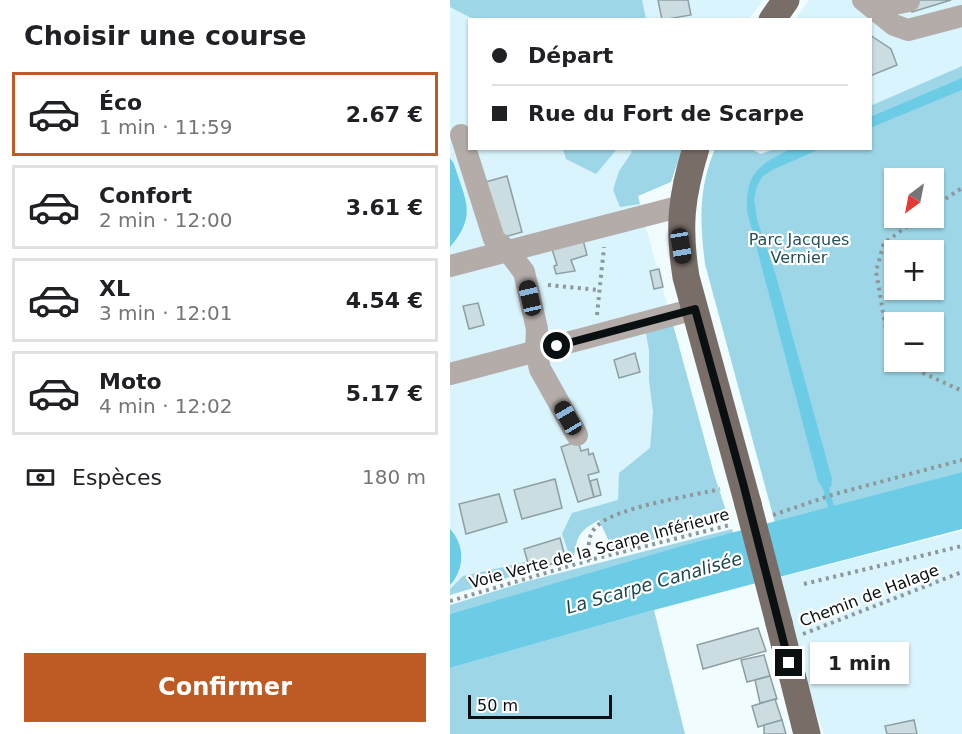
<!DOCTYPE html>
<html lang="fr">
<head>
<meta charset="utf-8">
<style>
  body { margin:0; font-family:"DejaVu Sans",sans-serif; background:#f2f2f2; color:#202124; height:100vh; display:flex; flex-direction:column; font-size:22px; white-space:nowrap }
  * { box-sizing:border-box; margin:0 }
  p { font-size:20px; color:#757577 }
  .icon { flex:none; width:33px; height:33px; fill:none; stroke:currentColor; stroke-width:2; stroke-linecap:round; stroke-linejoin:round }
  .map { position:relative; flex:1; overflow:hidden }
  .details { display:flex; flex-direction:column; background:#fff; width:450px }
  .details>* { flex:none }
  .hud { position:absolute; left:18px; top:18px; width:404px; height:132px; border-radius:0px; box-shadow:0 2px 4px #0004; display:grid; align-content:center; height:132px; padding:0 24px; background:#fff }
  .needle { width:39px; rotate:212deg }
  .buttons { position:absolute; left:434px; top:168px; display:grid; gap:12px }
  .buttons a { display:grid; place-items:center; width:60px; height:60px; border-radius:0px; background:#fff; box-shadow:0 2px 4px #0004; font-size:30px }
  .scale { position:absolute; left:18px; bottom:15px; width:144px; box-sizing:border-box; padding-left:6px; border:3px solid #0a1012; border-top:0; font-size:16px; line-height:21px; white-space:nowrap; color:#0a1012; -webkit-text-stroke:4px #fff; paint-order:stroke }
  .end { position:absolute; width:27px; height:27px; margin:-14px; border:8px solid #0a1012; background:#fff; box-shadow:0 0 0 3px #fff }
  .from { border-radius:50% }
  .bubble { position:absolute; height:42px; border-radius:0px; background:#fff; box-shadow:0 2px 4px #0004; font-size:20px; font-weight:700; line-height:42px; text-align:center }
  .car { position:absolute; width:18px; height:36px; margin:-18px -9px; border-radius:8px; box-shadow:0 0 4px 2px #0007; background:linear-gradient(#222 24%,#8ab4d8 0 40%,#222 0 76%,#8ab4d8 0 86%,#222 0) }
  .hud b { display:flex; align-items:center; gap:21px; height:57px; font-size:22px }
  .hud b+b { border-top:2px solid #e0e0e0 }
  .hud i { width:15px; height:15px; background:#202124 }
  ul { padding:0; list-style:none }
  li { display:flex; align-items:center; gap:18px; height:84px; margin:0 12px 9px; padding:0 12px; border:3px solid #e0e0e0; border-radius:0px }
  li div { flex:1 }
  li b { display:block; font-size:22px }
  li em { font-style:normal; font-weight:700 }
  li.on { border-color:#be5b24 }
  li>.icon { width:54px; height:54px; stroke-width:1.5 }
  h2 { padding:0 24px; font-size:27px; line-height:72px }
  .pay { display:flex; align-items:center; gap:15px; height:66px; padding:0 24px; font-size:22px }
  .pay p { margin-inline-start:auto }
  .primary-button { display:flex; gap:12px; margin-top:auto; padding:12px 24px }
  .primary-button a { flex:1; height:69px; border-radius:0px; background:#be5b24; color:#fff; font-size:24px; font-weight:700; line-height:69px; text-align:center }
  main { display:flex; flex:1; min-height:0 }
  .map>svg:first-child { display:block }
  .built { fill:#d9f4fc }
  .green { fill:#9dd7e7; fill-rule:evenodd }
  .water { fill:#6ccce5 }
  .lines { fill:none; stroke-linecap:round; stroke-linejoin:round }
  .stream { stroke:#6ccce5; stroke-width:6 }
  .building { fill:#ccdde2; stroke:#8e9fa3; stroke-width:1.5 }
  .path { stroke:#8e979a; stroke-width:4; stroke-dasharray:3 4.5; stroke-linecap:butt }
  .minor { stroke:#b3aca9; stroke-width:22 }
  .major { stroke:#796d68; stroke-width:27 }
  .major-bridge { stroke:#796d68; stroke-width:27 }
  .route { stroke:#0a1012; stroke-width:8 }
  .labels { text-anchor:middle; stroke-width:4.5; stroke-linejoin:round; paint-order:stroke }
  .park-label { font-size:16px; fill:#26515c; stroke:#fff }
  .street-label { font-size:16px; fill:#0a1012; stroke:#fff }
  .water-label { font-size:18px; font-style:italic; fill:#1c4752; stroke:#fff }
</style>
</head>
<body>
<main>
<section class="details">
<h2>Choisir une course</h2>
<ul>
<li class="on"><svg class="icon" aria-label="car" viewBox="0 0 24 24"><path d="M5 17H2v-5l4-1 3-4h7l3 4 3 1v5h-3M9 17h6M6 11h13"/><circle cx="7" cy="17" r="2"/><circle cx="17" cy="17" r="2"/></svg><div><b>Éco</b><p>1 min · 11:59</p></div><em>2.67 €</em></li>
<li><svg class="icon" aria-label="car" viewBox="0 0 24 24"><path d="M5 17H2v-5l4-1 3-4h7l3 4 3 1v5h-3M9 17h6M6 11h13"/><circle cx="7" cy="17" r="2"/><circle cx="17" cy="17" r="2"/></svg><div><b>Confort</b><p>2 min · 12:00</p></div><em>3.61 €</em></li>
<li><svg class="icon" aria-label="car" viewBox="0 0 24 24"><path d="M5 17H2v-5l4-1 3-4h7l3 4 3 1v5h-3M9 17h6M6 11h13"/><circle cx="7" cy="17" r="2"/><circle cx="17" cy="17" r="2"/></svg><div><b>XL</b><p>3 min · 12:01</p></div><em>4.54 €</em></li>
<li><svg class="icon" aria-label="car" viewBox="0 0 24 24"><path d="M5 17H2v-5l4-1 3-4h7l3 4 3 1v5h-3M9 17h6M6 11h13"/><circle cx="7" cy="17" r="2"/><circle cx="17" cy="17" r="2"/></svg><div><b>Moto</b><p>4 min · 12:02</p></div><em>5.17 €</em></li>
</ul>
<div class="pay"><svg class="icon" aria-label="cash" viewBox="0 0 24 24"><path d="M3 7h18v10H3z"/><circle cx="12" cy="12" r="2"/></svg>Espèces<p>180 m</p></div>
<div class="primary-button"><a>Confirmer</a></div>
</section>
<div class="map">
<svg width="512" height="734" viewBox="0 0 512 734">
  <rect width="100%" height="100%" fill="#f1fcff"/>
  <g class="built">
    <path d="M0,0H313L299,19L20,20V148L216,149L185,188L264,474L112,534L121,560L0,595Z"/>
    <path d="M359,0H512V66L420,106V20H345Z"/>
    <path d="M512,531V734H374L359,693L331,577Z"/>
  </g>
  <g class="green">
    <path d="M0,0H192L196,19H23L0,7Z"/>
    <path d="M512,66V472L325,523L255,264C250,222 248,189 265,149H301L311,154L324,149L420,148V106ZM444,178H483V218H444ZM444,250H483V290H444ZM444,322H483V362H444Z"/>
    <path d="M113,149V148L167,149L146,174L116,159Z"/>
    <path d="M180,149H232L221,182L188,196L190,204L170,207L163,190L169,171L182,152Z"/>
    <path d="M222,321L264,474L279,520L163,550L149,520C137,527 129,531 126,545C125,552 125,555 121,560L112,534L122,513L168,500L169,473L200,448L203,412L199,380V351L195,327Z"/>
    <path d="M282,529L283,533L0,614V605L78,581Z"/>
    <path d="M75,562L77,572L0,595V589L13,576Z"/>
    <path d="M204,610L235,734H0V668Z"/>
  </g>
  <g class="water">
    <path d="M512,78V90L420,128V117Z"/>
    <path d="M343,148L370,149L322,170L312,177L307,186L304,199L307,219L326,276L382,479L381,487L373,489L368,481L297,211C295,172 310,164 343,148Z"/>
    <path d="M0,158L4,164C15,200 28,215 0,247Z"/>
    <path d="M512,472V529L204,610L0,668V614L228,547Z"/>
    <path d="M0,529C15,545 15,569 0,585Z"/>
  </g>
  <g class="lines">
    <path class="stream" d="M374,481L383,515"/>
  </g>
  <g class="building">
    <path d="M208,0H238L241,15L212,20Z"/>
    <path d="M458,0H501L462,12Z"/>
    <path d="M420,35L441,49L447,65L420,76Z"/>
    <path d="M57,176L72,232L48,239L32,183Z"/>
    <path d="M133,240L137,255L121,260L125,271L106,274L104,266L107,265L102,249Z"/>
    <path d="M209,269L213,287L204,289L200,271Z"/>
    <path d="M28,303L34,325L19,329L13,306Z"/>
    <path d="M185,353L190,372L169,378L164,360Z"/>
    <path d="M128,441L131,451L138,449L139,455L143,453L149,472L138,475L144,497L128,502L111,447Z"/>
    <path d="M105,479L112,508L72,519L64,490Z"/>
    <path d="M147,479L151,495L144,497L140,481Z"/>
    <path d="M49,494L57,522L16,534L9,504Z"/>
    <path d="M110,538L116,560L80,570L74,549Z"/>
    <path d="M308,628L316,651L253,669L247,645Z"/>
    <path d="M314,655L320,676L297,682L291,660Z"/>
    <path d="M320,676L327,699L310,703L305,680Z"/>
    <path d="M325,699L332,720L308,727L302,706Z"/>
    <path d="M332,720L336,734H314V725Z"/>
    <path d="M464,720L467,734H437L435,726Z"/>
  </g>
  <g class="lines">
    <g class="path">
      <path d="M483,207L512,188"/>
      <path d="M98,285L149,290"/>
      <path d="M147,315L154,247"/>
      <path d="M444,348L437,336L426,271L434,243L469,218"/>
      <path d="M453,362L456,365L510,390H512"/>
      <path d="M323,515L385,494L512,460"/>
      <path d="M140,560C138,549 137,535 147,526C166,507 242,496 270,489"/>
      <path d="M354,584L512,546"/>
      <path d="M0,601L140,560L280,525"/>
      <path d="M353,634L512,572"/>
    </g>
    <g class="minor">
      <path d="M413,0L444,25L458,30L512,16"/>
      <path d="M440,0L449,3L459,1"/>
      <path d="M11,135L44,239L58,251L74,272L87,329L86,351L90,369L127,435"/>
      <path d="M0,266L232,206"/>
      <path d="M0,374L245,309"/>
    </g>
    <g class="major">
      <path d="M322,20L336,0"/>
      <path d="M246,148C231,197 228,227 236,277L298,504"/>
      <path d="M329,623L357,734"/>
    </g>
    <path class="major-bridge" d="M298,504L329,623"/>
  </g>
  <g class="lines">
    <path class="route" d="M107,346L245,309L293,483L339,663"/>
  </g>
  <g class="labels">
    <g class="park-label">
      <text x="349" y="245">Parc Jacques<tspan x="349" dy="18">Vernier</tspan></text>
    </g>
    <g class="street-label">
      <text transform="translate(149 548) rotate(-15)" y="6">Voie Verte de la Scarpe Inférieure</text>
      <text transform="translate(419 595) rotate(-21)" y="6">Chemin de Halage</text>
    </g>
    <g class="water-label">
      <text transform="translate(204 583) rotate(-16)" y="6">La Scarpe Canalisée</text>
    </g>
  </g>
</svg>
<div class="buttons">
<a><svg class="needle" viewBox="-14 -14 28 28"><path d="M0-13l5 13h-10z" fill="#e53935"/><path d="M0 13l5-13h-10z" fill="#757577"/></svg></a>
<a>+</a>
<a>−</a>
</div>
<div class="scale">50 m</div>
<i class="end from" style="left:107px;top:346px"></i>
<i class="end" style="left:339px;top:663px"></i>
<div class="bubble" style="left:360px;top:642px;width:99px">1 min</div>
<i class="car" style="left:231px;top:246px;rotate:171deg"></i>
<i class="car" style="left:80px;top:298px;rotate:347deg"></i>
<i class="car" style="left:118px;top:418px;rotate:330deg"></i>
<div class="hud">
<b><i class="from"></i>Départ</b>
<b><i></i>Rue du Fort de Scarpe</b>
</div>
</div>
</main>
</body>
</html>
